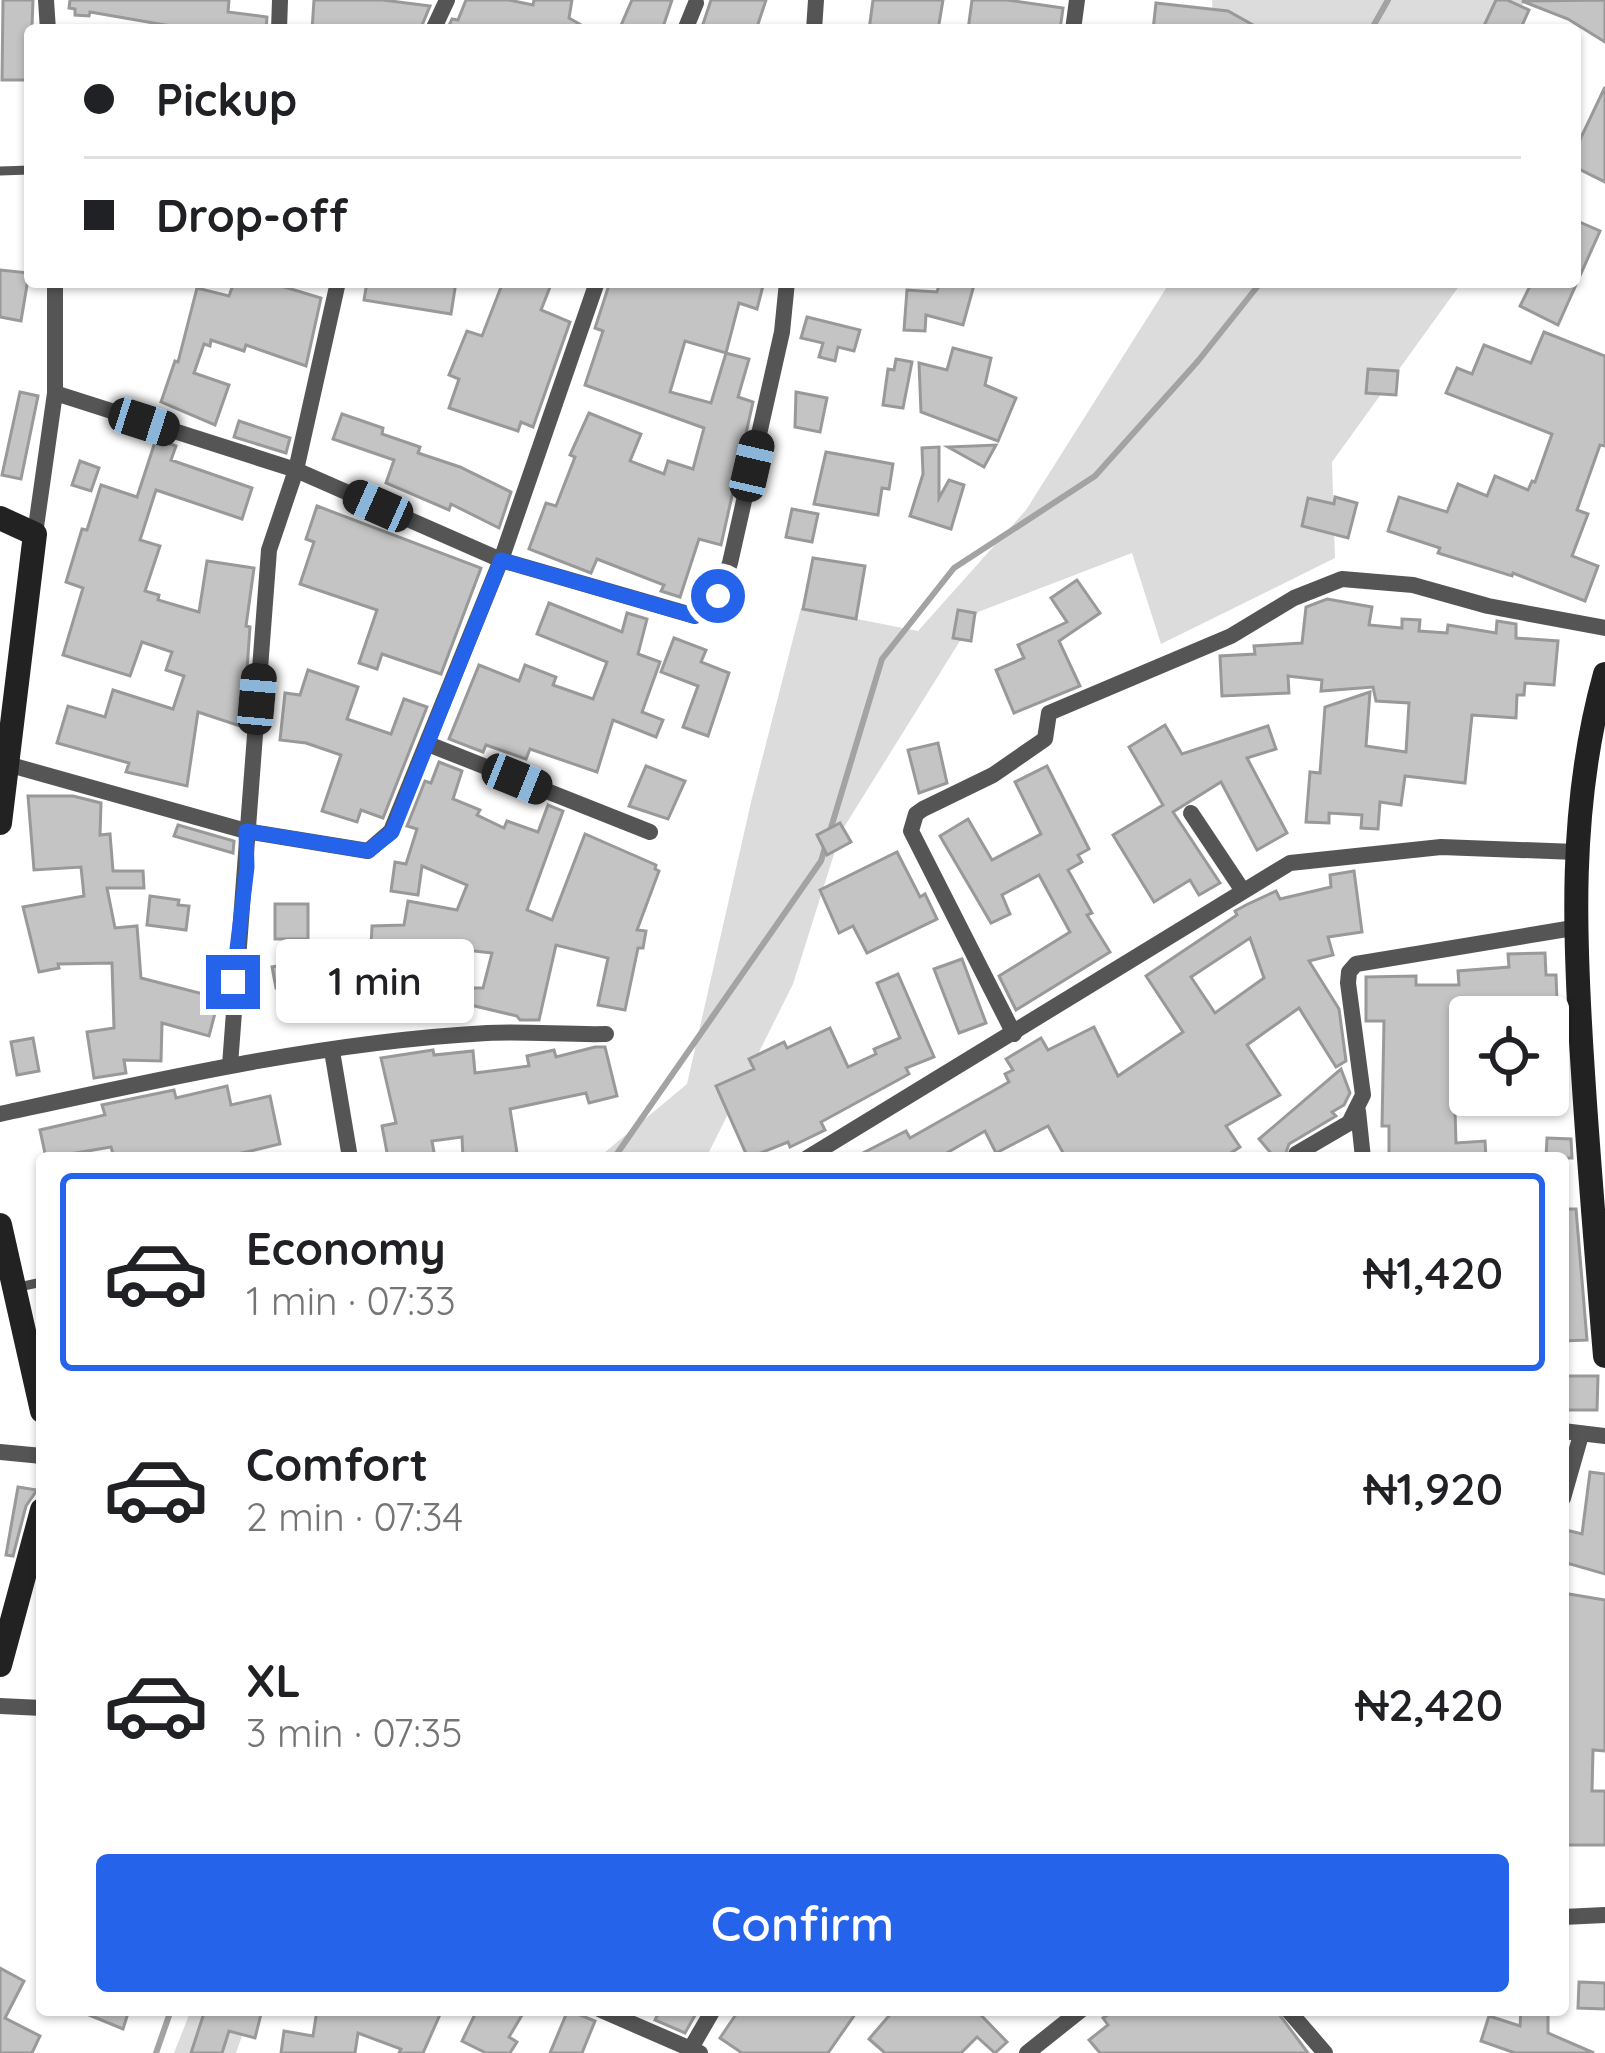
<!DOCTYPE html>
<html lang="en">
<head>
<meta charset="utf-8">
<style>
  body { margin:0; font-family:Quicksand,sans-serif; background:#f6f6f6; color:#202124; height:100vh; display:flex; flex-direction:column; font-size:45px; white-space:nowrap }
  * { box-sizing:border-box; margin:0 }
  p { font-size:39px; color:#757577 }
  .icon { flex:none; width:66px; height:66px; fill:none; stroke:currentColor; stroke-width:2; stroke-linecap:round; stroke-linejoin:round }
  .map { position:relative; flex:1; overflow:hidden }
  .sheet { position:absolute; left:36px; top:1152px; width:1533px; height:864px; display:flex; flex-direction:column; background:#fff; border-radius:12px; box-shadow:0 3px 9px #0004 }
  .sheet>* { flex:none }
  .hud { position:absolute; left:24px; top:24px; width:1557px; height:264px; border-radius:12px; box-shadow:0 3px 9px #0004; display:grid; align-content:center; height:264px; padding:0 60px; background:#fff }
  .tools { position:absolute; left:1449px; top:996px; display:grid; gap:24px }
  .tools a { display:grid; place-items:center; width:120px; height:120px; border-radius:12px; background:#fff; box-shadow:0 3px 9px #0004; font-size:60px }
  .end { position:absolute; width:54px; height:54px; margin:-27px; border:15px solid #2563eb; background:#fff; box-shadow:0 0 0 6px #fff }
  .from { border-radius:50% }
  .bubble { position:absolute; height:84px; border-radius:12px; background:#fff; box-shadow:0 3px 9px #0004; font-size:39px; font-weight:600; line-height:84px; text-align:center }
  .car { position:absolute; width:36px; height:72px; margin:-36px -18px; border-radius:15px; box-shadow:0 0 9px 3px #0007; background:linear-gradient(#222 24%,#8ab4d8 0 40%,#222 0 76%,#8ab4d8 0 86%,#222 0) }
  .hud b { display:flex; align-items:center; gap:42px; height:114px; font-size:45px }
  .hud b+b { border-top:3px solid #e0e0e0 }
  .hud i { width:30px; height:30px; background:#202124 }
  ul { padding:21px 0 0; list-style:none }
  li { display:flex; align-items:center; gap:36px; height:198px; margin:0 24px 18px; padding:0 36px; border:6px solid transparent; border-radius:12px }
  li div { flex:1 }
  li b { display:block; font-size:45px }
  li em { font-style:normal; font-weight:600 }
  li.selected { border-color:#2563eb }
  li>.icon { width:108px; height:108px; stroke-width:1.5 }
  .action { display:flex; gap:24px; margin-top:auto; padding:24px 60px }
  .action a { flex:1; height:138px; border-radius:12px; background:#2563eb; color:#fff; font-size:48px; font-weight:600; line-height:138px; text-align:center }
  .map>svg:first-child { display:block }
  .grass { fill:#dcdcdc }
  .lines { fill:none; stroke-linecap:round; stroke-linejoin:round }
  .stream { stroke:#a3a3a3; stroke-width:6 }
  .building { fill:#c4c4c4; stroke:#999; stroke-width:3; fill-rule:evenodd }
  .lane { stroke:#555; stroke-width:9 }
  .street { stroke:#555; stroke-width:16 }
  .secondary { stroke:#222; stroke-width:24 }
  .route { stroke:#2563eb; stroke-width:15 }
</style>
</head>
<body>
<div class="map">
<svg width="1605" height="2053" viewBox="0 0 1605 2053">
  <rect width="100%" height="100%" fill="#fff"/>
  <g class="grass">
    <path d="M1212,0H1527L1500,30H1214Z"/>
    <path d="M1170,282H1462L1332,462L1335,558L1161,644L1132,553L978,612L841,832L793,984L706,1158H598L687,1084L752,798L801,608L918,631L1026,510Z"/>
    <path d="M191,2010H251L236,2053H174Z"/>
  </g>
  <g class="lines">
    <g class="stream">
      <path d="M1371,30L1388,0"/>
      <path d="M830,831L882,659L954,568L1095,476L1198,361L1261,282"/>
      <path d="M614,1158L821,861L826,844"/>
      <path d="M156,2053L171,2010"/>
    </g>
  </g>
  <g class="building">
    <path d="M3,0H33L30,80H2Z"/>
    <path d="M70,0H229L228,12L267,17L266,30H194L90,12L89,16L75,15V9L69,8Z"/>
    <path d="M314,0H383L430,6L420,30H312Z"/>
    <path d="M466,0H509L533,5L534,0H572L569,18L590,30H447L452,19L458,20Z"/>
    <path d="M632,0H672L662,30H619Z"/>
    <path d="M711,0H766L756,30H701Z"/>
    <path d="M873,0H943L938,30H869Z"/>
    <path d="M972,0H1007L1063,8L1060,30H968Z"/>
    <path d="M1496,0H1507L1529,10L1520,30H1482Z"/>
    <path d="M1605,0V42L1568,19L1522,1Z"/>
    <path d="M1156,3L1228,11L1262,30H1153Z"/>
    <path d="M1605,87V182L1575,167V150Z"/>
    <path d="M1575,220L1600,231L1558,325L1520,306L1532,282H1575Z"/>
    <path d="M0,270L29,273L21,321L0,317Z"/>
    <path d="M234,282H268L321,298L306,366L246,345L244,351L211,340L210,346L204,344L194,373L229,385L215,425L161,402L175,361L178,362L197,288L229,296Z"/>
    <path d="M367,282H456L451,314L364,300Z"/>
    <path d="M503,282H552L541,310L570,322L533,427L521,422L518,431L449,408L459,379L449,375L467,331L482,336Z"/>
    <path d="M610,282H764L757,309L739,303L726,353L685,341L670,392L711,403L726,353L749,359L738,397L753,402L721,545L699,539L680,597L661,591L664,585L597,559L591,573L529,549L546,503L556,506L575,457L570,455L589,413L641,434L630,461L664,474L668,461L693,469L704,428L585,385L603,331L595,328Z"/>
    <path d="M940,282L974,285L963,325L926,315L925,331L904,330L907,290L937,292Z"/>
    <path d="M807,317L860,330L854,351L838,347L835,361L819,357L823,343L801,338Z"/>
    <path d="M1544,332L1605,356V446L1600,445L1577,510L1588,514L1572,556L1598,566L1585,601L1513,573L1512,576L1438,553L1440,548L1388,531L1399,497L1447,512L1458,484L1487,496L1495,476L1528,490L1532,481L1535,482L1552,434L1446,393L1457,368L1472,374L1484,345L1531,363Z"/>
    <path d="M953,348L991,358L985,385L1016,398L998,441L921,412L919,363L947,370Z"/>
    <path d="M896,359L912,362L903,408L883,405L888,369L894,370Z"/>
    <path d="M1368,369L1398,371L1396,395L1366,393Z"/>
    <path d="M20,392L38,396L21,479L2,475Z"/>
    <path d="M796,392L827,398L820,432L795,427Z"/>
    <path d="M342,414L383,428L382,434L420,447L418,453L460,467L511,492L499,528L451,504L449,510L386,483L394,460L333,439Z"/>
    <path d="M239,421L290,438L286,453L234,437Z"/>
    <path d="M156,439L176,446L171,460L252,488L242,519L156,490L140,540L160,546L145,591L159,595L158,600L199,612L207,561L254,568L246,626L250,627L243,727L198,712L187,786L126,772L129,763L57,743L68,706L105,717L113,690L173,709L184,676L166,670L172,652L142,642L130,676L63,655L83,588L66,582L82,529L87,530L101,485L137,497Z"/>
    <path d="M996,445L984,467L948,447Z"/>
    <path d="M939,447V498L949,480L964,485L951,529L910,516L923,474L922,448Z"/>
    <path d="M826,452L893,464L889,489L882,488L878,515L814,504Z"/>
    <path d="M80,461L99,468L91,491L72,485Z"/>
    <path d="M1335,497L1357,503L1348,538L1302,526L1308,498L1334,504Z"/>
    <path d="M317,506L481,568L441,674L382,654L377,669L359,663L377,610L300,584L314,542L306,539Z"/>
    <path d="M792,509L818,514L812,542L786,537Z"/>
    <path d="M813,558L865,566L856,619L803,609Z"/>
    <path d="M1077,580L1100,613L1059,641L1080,686L1014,713L996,670L1024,658L1018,645L1067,622L1051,598Z"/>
    <path d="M1327,599L1372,607L1369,625L1402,628V619L1420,620L1419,631L1447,633L1448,625L1496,633L1497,621L1516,624V638L1558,641L1554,685L1525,683L1524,695H1517L1516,718L1472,715L1465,783L1405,776L1401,805L1380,802L1378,829L1361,828L1362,815L1329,813V823L1306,822L1310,772L1320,773L1325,707L1370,692L1366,746L1406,752L1409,703L1376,701L1373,687L1321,691L1322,680L1288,676L1289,693L1222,696L1220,656L1255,654L1254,646L1302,643L1306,607Z"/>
    <path d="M549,603L622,632L627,613L647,619L638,654L660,662L642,712L663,720L656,737L613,720L597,772L530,749L526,759L486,745L483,752L449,739L479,665L519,681L525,665L556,677L553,685L593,699L607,662L537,634Z"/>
    <path d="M958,610L975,613L971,641L953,638Z"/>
    <path d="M674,638L706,650L701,662L729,673L708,736L683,727L698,686L661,672Z"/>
    <path d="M308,670L358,687L347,719L391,734L404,699L427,707L383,818L361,810L357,822L322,811L341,755L306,743L280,740L285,693L300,695Z"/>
    <path d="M1165,725L1182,754L1268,726L1276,749L1247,758L1287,833L1257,850L1221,782L1173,812L1220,883L1199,895L1190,880L1154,902L1113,835L1163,805L1129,747Z"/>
    <path d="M938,743L947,783L919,793L908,750Z"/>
    <path d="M439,762L462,771L453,799L480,810L477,815L504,828L507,821L538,832L548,805L563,811L527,910L552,920L585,834L656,865L655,869L659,871L637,930L646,931L643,948H638L625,1010L598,1005L608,958L556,945L539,1020H520L517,1016L462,1003V1011L368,1015V992L308,1003L304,983L276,988L272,967L371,948L372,926L404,925L408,901L457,910L467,885L422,866L418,895L391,891L395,862L406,864L417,829L407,826L425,781L431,783ZM457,949L492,953L483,988H454Z"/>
    <path d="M646,766L685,781L668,819L629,806Z"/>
    <path d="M1047,766L1089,849L1078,855L1082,862L1068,870L1092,913L1087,915L1110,952L1016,1010L999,976L1070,932L1039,875L1002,895L1010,914L991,923L940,836L968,819L992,860L1041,834L1015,782Z"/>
    <path d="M28,796H73L101,803L100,835L110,834L113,871H143L144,888H107L115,928L137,926L141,978L219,998L209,1036L162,1023L161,1061L124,1060L126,1073L94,1078L87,1032L114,1028L112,963L58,964L59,968L39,972L23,907L84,896L81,867L34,870Z"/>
    <path d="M840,823L851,842L827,855L817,835Z"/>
    <path d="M178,825L234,841L233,853L174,836Z"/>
    <path d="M897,852L920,897L925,894L937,919L867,953L853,926L839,933L820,890Z"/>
    <path d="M1354,871L1362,932L1328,937L1333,955L1309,961L1339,1009L1346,1061L1336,1067L1299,1008L1247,1045L1280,1095L1226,1126L1240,1147L1223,1158H1066L1048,1126L996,1153L985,1131L938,1158H853L906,1131L910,1138L1009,1082L1005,1074L1013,1070L1006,1059L1041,1038L1048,1050L1094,1027L1118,1076L1183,1032L1146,976L1237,915L1235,911L1246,905L1276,891L1280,899L1331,887L1330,875ZM1250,938L1264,978L1215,1013L1191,977Z"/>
    <path d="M150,896L179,900L178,905L189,906L186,930L147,925Z"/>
    <rect x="275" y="904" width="33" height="35"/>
    <path d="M1545,953L1546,975H1556L1557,1001H1550L1551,1017H1470V1079L1454,1078L1456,1143L1485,1141L1486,1158H1389V1126H1382L1384,1021H1366V977L1416,976V985H1459L1458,971L1509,967L1508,954Z"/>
    <path d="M962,959L986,1023L959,1033L934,969Z"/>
    <path d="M898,974L934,1057L906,1068L909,1074L821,1122L825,1130L790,1147L788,1142L748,1158L716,1086L754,1069L749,1059L784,1042L787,1048L830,1028L848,1067L876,1054L874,1049L900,1038L877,983Z"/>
    <path d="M33,1038L39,1071L17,1075L11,1042Z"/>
    <path d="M595,1047H605L617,1096L589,1103L586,1093L510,1109L517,1153L463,1158L462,1137L432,1141L435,1158H388L382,1126L396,1123L381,1058L433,1050L434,1055L473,1051L475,1073L529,1066L527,1056L554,1050L556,1057Z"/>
    <path d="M1341,1069L1350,1093L1344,1105L1332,1112L1336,1116L1289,1144L1284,1158H1275L1259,1139Z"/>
    <path d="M227,1086L231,1105L270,1096L280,1144L242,1153L243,1158H114L111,1147L46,1158L40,1130L105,1115L102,1105L174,1090L176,1098Z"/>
    <path d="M1547,1138L1571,1139L1572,1158H1546Z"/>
    <path d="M1563,1209H1576L1587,1340L1563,1341V1309H1566Z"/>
    <path d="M1563,1376H1598L1597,1410H1563Z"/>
    <path d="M1590,1472L1605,1474V1574L1563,1562L1566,1530L1582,1534Z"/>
    <path d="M18,1487L37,1490L26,1506L13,1556L6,1555Z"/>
    <path d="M1563,1593L1605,1600V1751L1593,1750L1592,1791H1605V1845H1563Z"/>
    <path d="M0,1968L24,1981L5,2018L40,2036L32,2053H0Z"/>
    <path d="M1579,1982L1605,1983V2009L1578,2008Z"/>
    <path d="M77,2010H129L123,2029Z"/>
    <path d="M205,2010H262L255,2038L229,2031L222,2053H191Z"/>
    <path d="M317,2010H442L423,2053H399L401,2049L358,2033L355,2053H281L284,2031L313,2036Z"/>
    <path d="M477,2010H525L509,2037L517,2042L510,2053H486L462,2041Z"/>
    <path d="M568,2010L595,2021L582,2053H550Z"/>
    <path d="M660,2010H698L685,2033L655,2020Z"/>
    <path d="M739,2010H858L828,2053H742L720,2038Z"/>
    <path d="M894,2010H976L1007,2042L995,2053L977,2037L961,2053H885L869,2039Z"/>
    <path d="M1115,2010H1276L1308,2053H1100L1089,2040L1108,2025L1103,2018Z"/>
    <path d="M1521,2010H1548V2033L1594,2053H1515L1481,2041L1489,2016L1520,2026Z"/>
  </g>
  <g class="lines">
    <g class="lane">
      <path d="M0,171L30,170"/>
      <path d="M19,1287L42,1282"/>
    </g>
    <g class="street">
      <path d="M46,0L48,30"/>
      <path d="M279,30L280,0"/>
      <path d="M433,30L447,0"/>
      <path d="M685,30L696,3"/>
      <path d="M814,30L816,0"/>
      <path d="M1073,30L1077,0"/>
      <path d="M55,393L296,470L501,560L695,616L718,596L730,563L782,332L787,282"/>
      <path d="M35,534L55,393V282"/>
      <path d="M428,744L650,832"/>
      <path d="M7,764L246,831L368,851L391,831L501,560L597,282"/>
      <path d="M1191,813L1243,891"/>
      <path d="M1014,1034L911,831L916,814L923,809L993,775L1045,739L1049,713L1231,636L1294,598L1342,579L1413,585L1488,606L1605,628"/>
      <path d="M332,1051L350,1158"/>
      <path d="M230,1065L269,550L296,470L338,282"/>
      <path d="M1358,1111L1363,1158"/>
      <path d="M0,1114C161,1079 323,1042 487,1033C527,1031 567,1035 606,1034"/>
      <path d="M1296,1154L1349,1123L1363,1095L1348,983L1349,972L1356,964L1573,928"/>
      <path d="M807,1158L1290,863L1441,847L1576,852"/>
      <path d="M1563,1431L1605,1436"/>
      <path d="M0,1452L42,1456"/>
      <path d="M1563,1498L1581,1435"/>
      <path d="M0,1706L42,1708"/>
      <path d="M1563,1917L1605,1915"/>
      <path d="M601,2010L700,2053"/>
      <path d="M1288,2010L1325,2053"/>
      <path d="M691,2048L713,2010"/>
      <path d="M1027,2053L1081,2010"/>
    </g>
    <g class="secondary">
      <path d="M0,518L35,534L0,823"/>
      <path d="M1605,674C1568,806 1574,938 1583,1073C1589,1167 1597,1261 1605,1356"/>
      <path d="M0,1225L42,1411"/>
      <path d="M0,1665L42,1510"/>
    </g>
  </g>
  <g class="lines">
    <path class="route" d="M233,982L247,867L246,831L368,851L392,832L501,560L694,616L718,596"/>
  </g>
</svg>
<div class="tools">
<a><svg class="icon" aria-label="locate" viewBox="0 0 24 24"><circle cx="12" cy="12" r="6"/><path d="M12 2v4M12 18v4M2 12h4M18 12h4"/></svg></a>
</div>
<i class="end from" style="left:718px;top:596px"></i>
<i class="end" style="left:233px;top:982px"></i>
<div class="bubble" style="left:276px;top:939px;width:198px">1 min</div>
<i class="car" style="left:144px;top:422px;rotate:108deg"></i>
<i class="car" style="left:752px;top:466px;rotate:13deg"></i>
<i class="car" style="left:378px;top:506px;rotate:294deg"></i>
<i class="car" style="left:257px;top:699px;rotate:5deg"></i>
<i class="car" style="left:517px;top:779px;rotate:112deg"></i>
<div class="hud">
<b><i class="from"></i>Pickup</b>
<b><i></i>Drop-off</b>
</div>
<section class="sheet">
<ul>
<li class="selected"><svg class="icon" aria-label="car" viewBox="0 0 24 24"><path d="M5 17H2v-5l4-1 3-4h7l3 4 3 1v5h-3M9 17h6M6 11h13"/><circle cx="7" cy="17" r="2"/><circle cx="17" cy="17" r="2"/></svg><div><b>Economy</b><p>1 min · 07:33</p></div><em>₦1,420</em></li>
<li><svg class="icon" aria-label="car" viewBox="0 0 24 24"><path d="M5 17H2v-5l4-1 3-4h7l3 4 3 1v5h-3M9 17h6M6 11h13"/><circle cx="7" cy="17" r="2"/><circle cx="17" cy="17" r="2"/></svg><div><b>Comfort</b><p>2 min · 07:34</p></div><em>₦1,920</em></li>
<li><svg class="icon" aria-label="car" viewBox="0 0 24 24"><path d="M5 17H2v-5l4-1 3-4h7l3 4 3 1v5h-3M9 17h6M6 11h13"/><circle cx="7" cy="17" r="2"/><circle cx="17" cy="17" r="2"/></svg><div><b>XL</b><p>3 min · 07:35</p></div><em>₦2,420</em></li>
</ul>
<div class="action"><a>Confirm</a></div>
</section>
</div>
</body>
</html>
